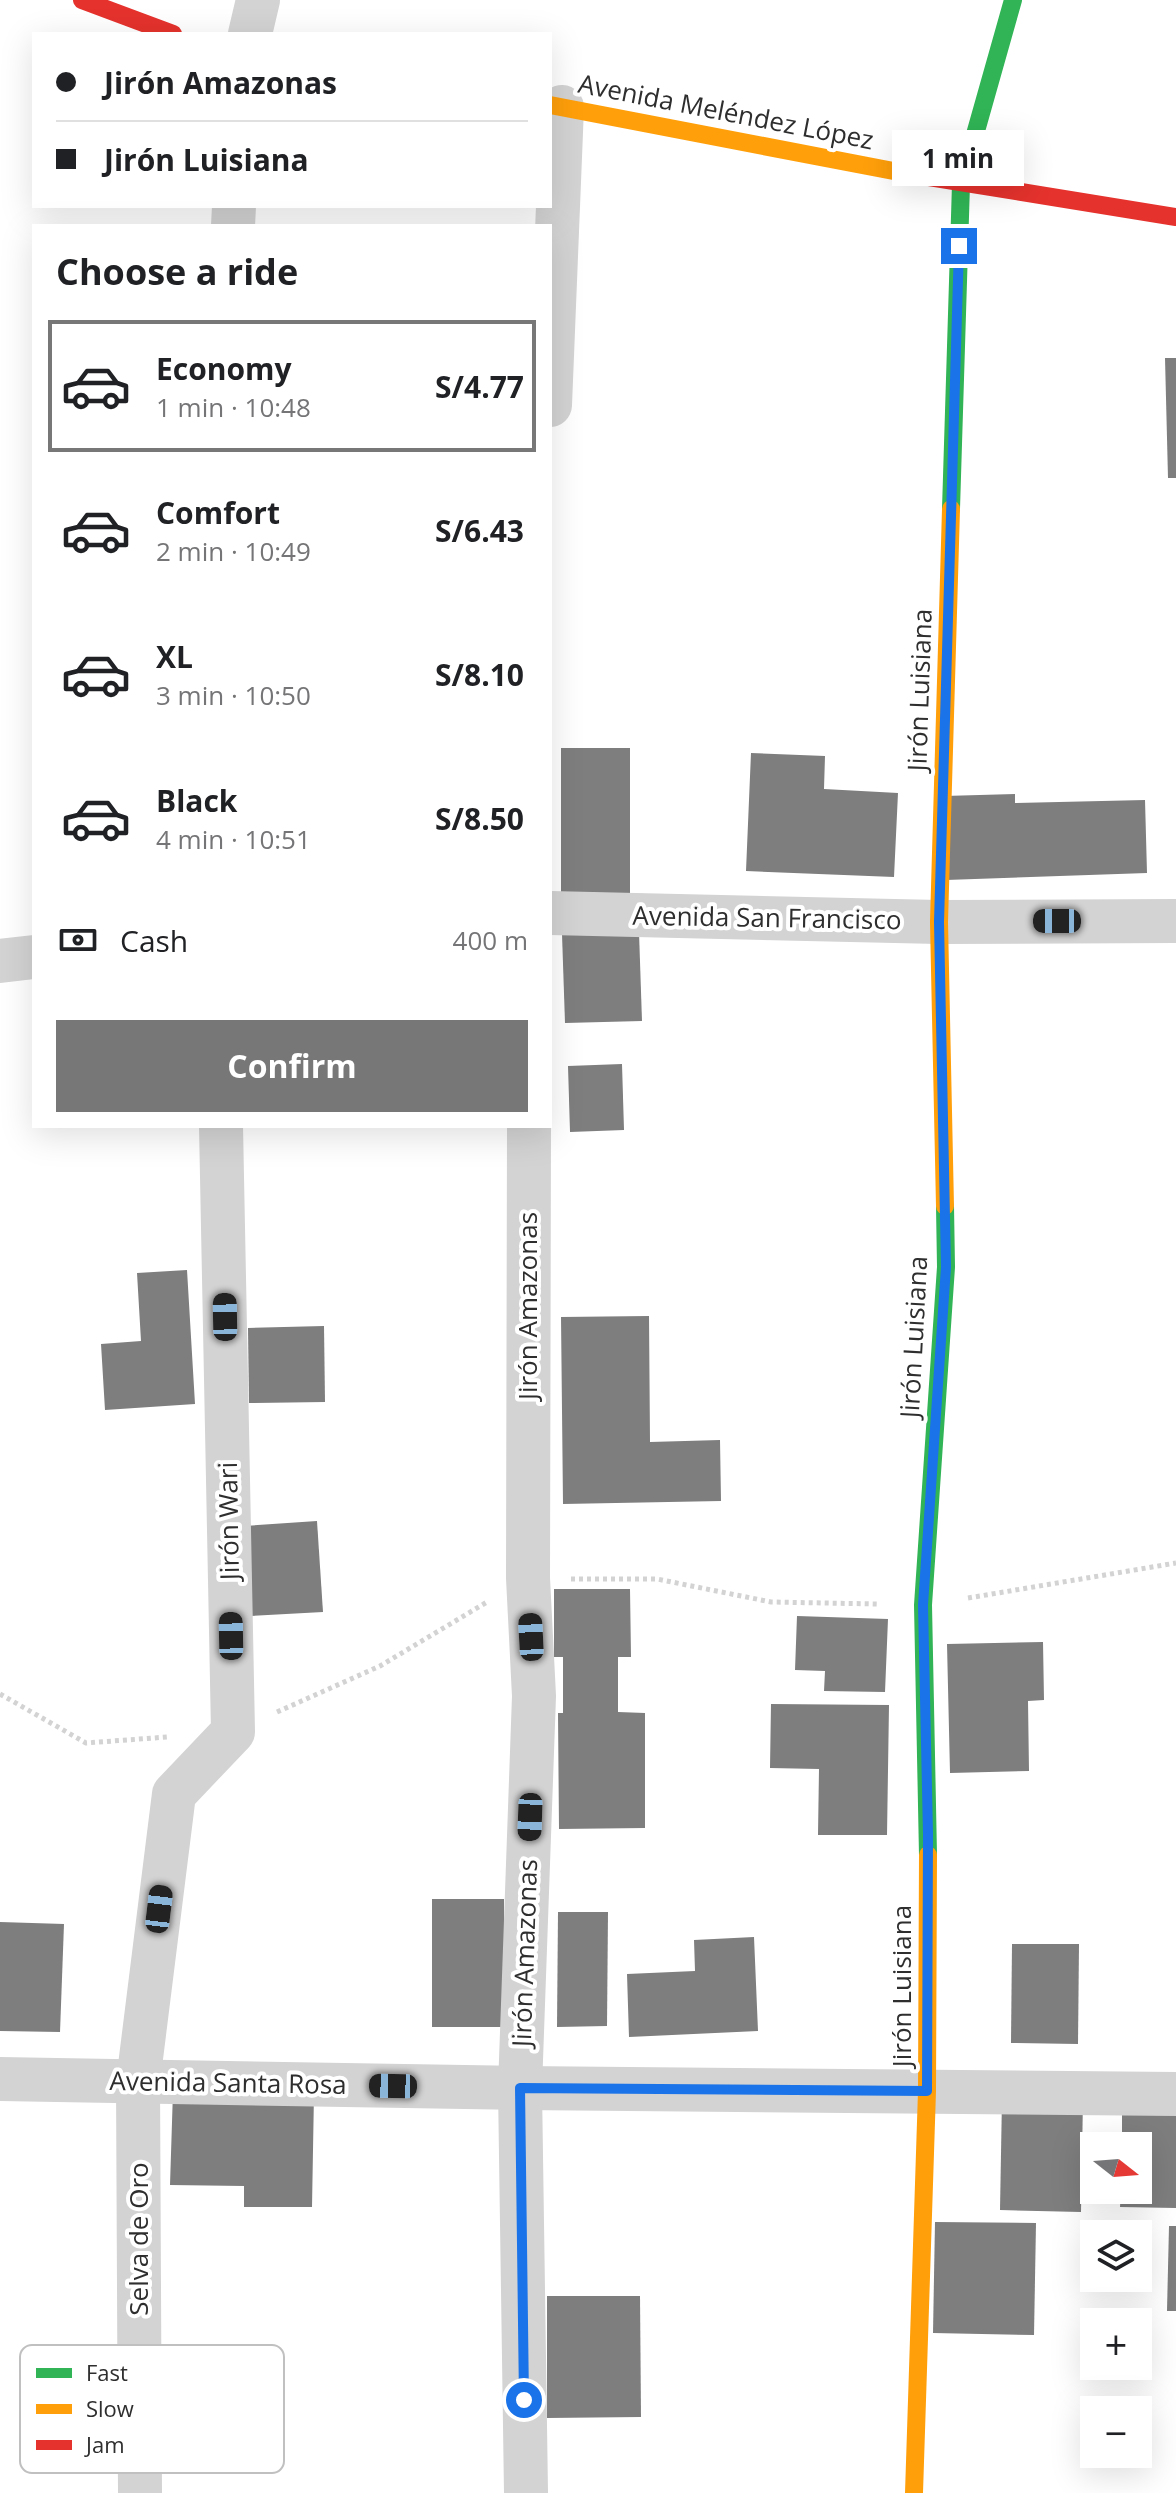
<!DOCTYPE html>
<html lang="en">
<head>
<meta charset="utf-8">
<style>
  body { margin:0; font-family:"Open Sans",sans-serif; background:#f2f2f2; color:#202124; height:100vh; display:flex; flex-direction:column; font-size:30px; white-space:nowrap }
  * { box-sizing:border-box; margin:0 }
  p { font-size:26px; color:#757577 }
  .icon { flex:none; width:44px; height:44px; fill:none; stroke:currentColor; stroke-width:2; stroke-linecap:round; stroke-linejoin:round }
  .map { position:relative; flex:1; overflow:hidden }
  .details { position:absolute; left:32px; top:224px; width:520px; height:904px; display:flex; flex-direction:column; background:#fff; border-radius:0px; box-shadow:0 8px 32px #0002 }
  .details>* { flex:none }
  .top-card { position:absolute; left:32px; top:32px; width:520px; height:176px; border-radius:0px; box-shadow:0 8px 32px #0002; display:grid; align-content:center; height:176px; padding:0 24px; background:#fff }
  .needle { width:52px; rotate:107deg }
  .tools { position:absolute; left:1080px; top:2132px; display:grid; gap:16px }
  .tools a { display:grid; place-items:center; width:72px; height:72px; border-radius:0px; background:#fff; box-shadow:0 8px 32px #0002; font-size:40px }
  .end { position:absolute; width:36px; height:36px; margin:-18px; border:10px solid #1a73e8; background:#fff; box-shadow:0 0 0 4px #fff }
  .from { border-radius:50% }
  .bubble { position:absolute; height:56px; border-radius:0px; background:#fff; box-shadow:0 8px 32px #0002; font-size:26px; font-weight:700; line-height:56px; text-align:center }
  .car { position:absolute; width:24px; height:48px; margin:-24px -12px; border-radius:10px; box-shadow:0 0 6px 2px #0007; background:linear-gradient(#222 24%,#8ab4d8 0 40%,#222 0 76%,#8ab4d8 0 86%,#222 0) }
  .top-card b { display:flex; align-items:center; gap:28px; height:76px; font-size:30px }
  .top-card b+b { border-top:2px solid #e0e0e0 }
  .top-card i { width:20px; height:20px; background:#202124 }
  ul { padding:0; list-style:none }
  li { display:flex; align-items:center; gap:24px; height:132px; margin:0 16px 12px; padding:0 8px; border:4px solid transparent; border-radius:0px }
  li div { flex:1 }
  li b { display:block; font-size:30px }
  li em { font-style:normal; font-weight:700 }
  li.active { border-color:#777 }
  li>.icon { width:72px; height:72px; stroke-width:1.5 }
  h2 { padding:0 24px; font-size:36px; line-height:96px }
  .pay { display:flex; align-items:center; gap:20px; height:88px; padding:0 24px; font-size:30px }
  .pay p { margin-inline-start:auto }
  .primary-button { display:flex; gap:16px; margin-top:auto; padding:16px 24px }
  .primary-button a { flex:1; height:92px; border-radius:0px; background:#777; color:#fff; font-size:32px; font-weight:700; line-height:92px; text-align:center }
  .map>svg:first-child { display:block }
  .building { fill:#7e7e7e }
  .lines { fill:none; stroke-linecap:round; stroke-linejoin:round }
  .path { stroke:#d3d3d3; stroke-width:5; stroke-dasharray:4 4; stroke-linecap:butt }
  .street { stroke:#d3d3d3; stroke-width:44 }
  .fast { stroke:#30b455; stroke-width:18 }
  .slow { stroke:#ff9f0a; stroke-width:18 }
  .jam { stroke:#e5322d; stroke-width:18 }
  .route { stroke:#1a73e8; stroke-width:10 }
  .labels { text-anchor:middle; stroke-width:8; stroke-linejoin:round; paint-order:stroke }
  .street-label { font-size:26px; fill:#2e2e2e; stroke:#fff }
  .key { fill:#fff; stroke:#c0c0c0; stroke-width:2 }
  .key-label { font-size:22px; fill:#2e2e2e }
</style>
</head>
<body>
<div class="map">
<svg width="1176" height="2493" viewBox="0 0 1176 2493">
  <rect width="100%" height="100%" fill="#fff"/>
  <g class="building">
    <path d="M1165,358H1176V478H1168Z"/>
    <rect x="561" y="748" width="69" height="146"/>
    <path d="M751,753L825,756L824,789L898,793L894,877L746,871Z"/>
    <path d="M1015,794V803L1145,800L1147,873L946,880L944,796Z"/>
    <path d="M639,932L642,1021L565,1023L562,934Z"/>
    <path d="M622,1064L624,1130L570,1132L568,1066Z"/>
    <path d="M187,1270L195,1404L105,1410L101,1344L141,1341L137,1273Z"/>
    <path d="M649,1316L650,1442L720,1440L721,1501L563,1504L561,1317Z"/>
    <path d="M324,1326L325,1402L249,1403L248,1328Z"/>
    <path d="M317,1521L323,1612L250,1616L244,1526Z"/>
    <path d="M554,1589H630L631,1657H618V1712L645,1713V1828L559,1829L558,1713H563V1657H554Z"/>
    <path d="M797,1616L888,1619L885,1692L824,1691L825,1671L795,1670Z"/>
    <path d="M1043,1642L1044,1700L1028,1701L1029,1771L950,1773L947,1644Z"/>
    <path d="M771,1704L889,1705L887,1835H818L819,1769L770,1768Z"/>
    <rect x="432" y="1899" width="72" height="128"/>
    <path d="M558,1912H608L607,2026L557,2027Z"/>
    <path d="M0,1922L64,1924L60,2032L0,2031Z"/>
    <path d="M754,1937L758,2031L629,2037L627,1974L695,1971L694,1940Z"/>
    <path d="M1012,1944H1079L1078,2044L1011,2043Z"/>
    <path d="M173,2091L314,2093L312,2207H244V2186L170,2185Z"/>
    <path d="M1002,2098L1083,2099L1081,2212L1000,2210Z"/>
    <path d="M1122,2109L1176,2110V2208L1120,2207L1121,2190H1138V2146H1122Z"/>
    <path d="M935,2222L1036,2223L1034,2335L933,2333Z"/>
    <path d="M1169,2226H1176V2311H1167Z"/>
    <path d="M547,2296H640L641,2417L547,2418Z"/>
  </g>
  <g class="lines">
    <g class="path">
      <path d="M571,1579H657L771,1602L878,1604"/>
      <path d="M968,1598L1176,1563"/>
      <path d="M0,1694L86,1743L167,1737"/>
      <path d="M277,1712L380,1666L487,1602"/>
    </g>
    <g class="street">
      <path d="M250,34L258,0"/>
      <path d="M233,226L234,206"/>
      <path d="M550,405L562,107"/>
      <path d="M550,913L939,922L1176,921"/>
      <path d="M0,961L34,957"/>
      <path d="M0,2079L520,2088L1176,2094"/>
      <path d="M140,2493L138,2082L174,1794L233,1732L221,1126"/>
      <path d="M526,2493L520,2088L534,1696L528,1578L529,1126"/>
    </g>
    <g class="fast">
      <path d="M951,509L961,184L1013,0"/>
      <path d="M928,1855L923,1605L946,1267L945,1206"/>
    </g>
    <g class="slow">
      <path d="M550,105L904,173"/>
      <path d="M945,1206L939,922L951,509"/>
      <path d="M914,2493L927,2091L928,1855"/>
    </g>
    <g class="jam">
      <path d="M82,0L173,34"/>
      <path d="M904,173L1176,217"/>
    </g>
  </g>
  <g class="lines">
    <path class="route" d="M524,2400L520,2088L927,2091L928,1834L923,1605L946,1267L939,922L959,246"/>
  </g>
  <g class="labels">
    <g class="street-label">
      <text transform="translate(726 112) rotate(11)" y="9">Avenida Meléndez López</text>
      <text transform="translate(920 690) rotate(-88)" y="9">Jirón Luisiana</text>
      <text transform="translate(767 918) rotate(1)" y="9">Avenida San Francisco</text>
      <text transform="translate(528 1306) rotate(-90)" y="9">Jirón Amazonas</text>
      <text transform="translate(914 1337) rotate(-87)" y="9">Jirón Luisiana</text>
      <text transform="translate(229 1521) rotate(-91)" y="9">Jirón Wari</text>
      <text transform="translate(525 1953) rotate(-88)" y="9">Jirón Amazonas</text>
      <text transform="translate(902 1986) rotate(-90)" y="9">Jirón Luisiana</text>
      <text transform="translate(228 2083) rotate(1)" y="9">Avenida Santa Rosa</text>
      <text transform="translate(139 2239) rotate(-90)" y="9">Selva de Oro</text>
    </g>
  </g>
  <rect x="20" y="2345" width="264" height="128" rx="12" class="key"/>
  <rect x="36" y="2368" width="36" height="10" fill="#30b455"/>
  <rect x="36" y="2404" width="36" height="10" fill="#ff9f0a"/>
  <rect x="36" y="2440" width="36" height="10" fill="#e5322d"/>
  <g class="key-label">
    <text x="86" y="2381">Fast</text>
    <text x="86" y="2417">Slow</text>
    <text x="86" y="2453">Jam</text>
  </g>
</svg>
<div class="tools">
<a><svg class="needle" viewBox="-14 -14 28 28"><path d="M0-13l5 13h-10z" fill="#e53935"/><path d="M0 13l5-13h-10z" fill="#757577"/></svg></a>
<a><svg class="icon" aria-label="layers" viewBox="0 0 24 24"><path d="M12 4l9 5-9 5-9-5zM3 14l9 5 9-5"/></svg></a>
<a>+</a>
<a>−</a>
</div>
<i class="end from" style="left:524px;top:2400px"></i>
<i class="end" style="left:959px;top:246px"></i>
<div class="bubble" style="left:892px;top:130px;width:132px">1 min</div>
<i class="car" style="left:1057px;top:921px;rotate:270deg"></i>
<i class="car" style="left:225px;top:1317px;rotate:359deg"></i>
<i class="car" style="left:231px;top:1636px;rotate:359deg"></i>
<i class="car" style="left:531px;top:1637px;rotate:357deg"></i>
<i class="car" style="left:530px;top:1817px;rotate:182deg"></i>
<i class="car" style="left:159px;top:1909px;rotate:7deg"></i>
<i class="car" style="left:393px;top:2086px;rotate:271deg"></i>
<div class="top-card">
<b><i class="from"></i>Jirón Amazonas</b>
<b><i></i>Jirón Luisiana</b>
</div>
<section class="details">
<h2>Choose a ride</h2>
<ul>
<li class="active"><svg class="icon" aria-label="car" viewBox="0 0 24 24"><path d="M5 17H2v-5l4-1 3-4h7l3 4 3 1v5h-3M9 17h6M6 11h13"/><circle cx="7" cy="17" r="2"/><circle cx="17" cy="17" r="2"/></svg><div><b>Economy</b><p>1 min · 10:48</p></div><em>S/4.77</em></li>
<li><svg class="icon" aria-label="car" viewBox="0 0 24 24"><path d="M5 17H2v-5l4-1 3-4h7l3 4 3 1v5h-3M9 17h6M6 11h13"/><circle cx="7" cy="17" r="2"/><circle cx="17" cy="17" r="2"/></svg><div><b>Comfort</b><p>2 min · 10:49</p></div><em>S/6.43</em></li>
<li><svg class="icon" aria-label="car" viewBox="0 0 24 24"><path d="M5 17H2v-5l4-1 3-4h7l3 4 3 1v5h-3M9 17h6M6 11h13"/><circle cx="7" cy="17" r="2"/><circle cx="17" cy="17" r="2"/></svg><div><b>XL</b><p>3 min · 10:50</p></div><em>S/8.10</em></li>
<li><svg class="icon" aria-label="car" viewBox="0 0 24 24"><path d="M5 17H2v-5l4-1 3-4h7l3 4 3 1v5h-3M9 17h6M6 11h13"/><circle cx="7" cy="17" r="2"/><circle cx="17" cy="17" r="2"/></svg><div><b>Black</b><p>4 min · 10:51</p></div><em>S/8.50</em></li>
</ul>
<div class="pay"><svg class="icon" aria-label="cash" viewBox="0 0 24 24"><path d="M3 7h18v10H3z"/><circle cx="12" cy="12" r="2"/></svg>Cash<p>400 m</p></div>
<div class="primary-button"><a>Confirm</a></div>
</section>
</div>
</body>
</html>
